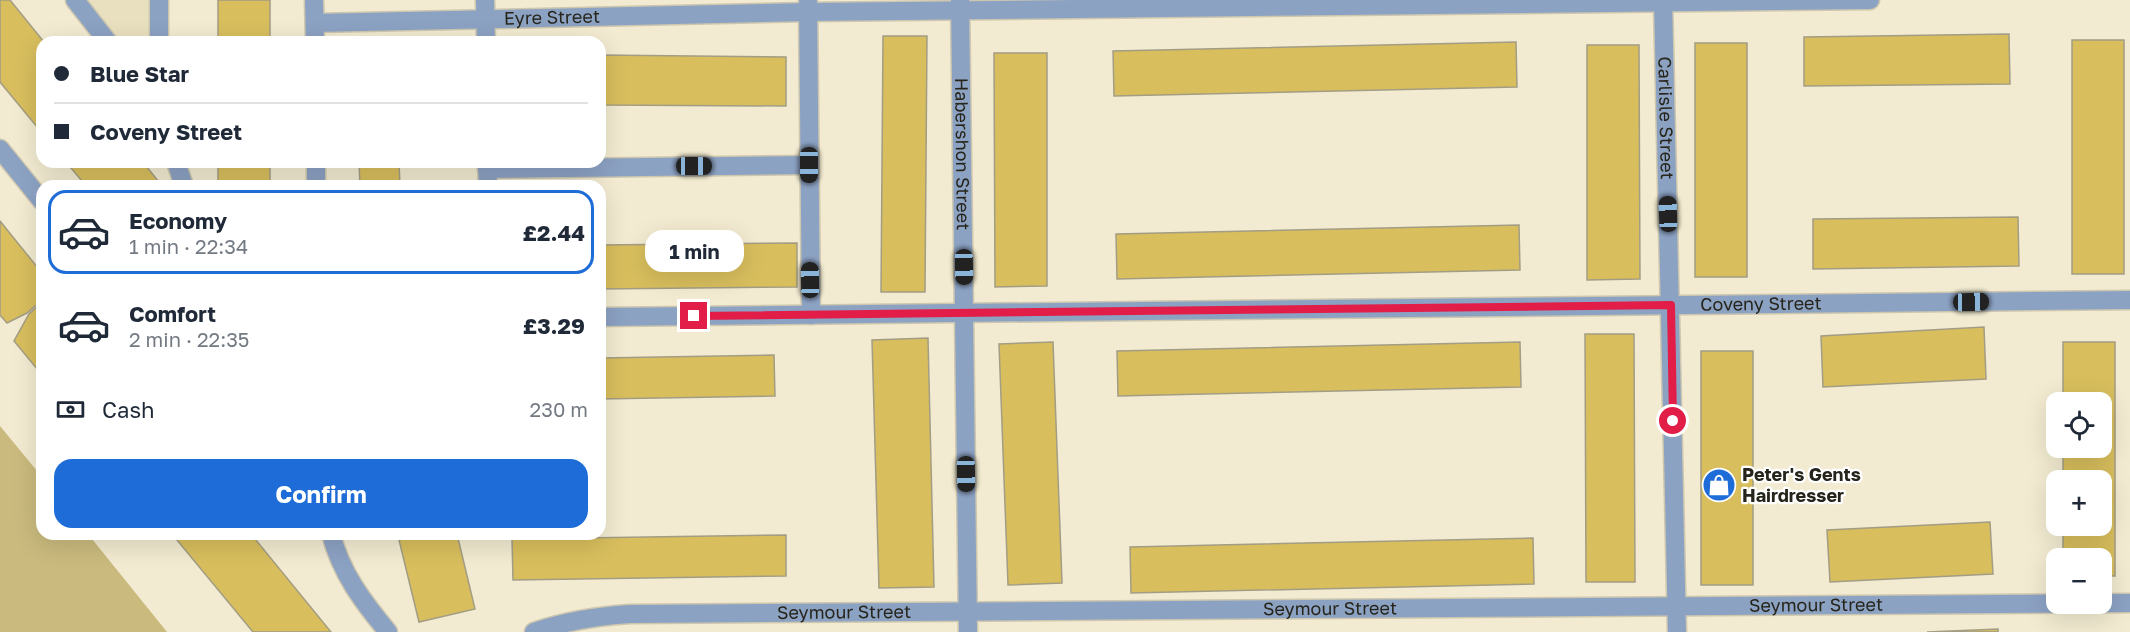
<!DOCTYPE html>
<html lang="en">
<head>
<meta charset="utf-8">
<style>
  body { margin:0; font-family:"Golos Text",sans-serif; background:#f6f6f7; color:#1f2937; height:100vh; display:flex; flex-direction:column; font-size:22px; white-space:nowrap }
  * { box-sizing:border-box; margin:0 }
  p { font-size:20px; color:#747a83 }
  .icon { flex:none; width:33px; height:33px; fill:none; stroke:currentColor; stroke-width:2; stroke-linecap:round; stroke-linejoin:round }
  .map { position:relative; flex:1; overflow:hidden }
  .side { position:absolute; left:36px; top:180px; width:570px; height:360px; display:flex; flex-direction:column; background:#fff; border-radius:18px; box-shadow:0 6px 24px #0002 }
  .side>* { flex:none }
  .top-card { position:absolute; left:36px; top:36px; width:570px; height:132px; border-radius:18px; box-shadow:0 6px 24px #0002; display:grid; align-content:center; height:132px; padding:0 18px; background:#fff }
  .fabs { position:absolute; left:2046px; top:392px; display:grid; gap:12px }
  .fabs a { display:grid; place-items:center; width:66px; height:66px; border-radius:12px; background:#fff; box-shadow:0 6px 24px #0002; font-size:30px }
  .end { position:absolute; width:27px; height:27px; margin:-14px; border:8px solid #e11d48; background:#fff; box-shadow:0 0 0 3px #fff }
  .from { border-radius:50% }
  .bubble { position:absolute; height:42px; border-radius:18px; background:#fff; box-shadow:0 6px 24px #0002; font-size:20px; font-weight:700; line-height:42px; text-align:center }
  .car { position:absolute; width:18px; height:36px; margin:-18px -9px; border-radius:8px; box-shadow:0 0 4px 2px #0007; background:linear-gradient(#222 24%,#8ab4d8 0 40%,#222 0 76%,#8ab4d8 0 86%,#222 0) }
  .top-card b { display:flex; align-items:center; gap:21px; height:57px; font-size:22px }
  .top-card b+b { border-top:2px solid #e0e1e3 }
  .top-card i { width:15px; height:15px; background:#1f2937 }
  ul { padding:10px 0 0; list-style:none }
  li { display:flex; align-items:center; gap:18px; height:84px; margin:0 12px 9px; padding:0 6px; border:3px solid transparent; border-radius:18px }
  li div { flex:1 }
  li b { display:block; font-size:22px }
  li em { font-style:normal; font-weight:700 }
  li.current { border-color:#1e6cd7 }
  li>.icon { width:54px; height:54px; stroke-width:1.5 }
  .pay { display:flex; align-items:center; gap:15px; height:66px; padding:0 18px; font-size:22px }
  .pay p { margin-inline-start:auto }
  .action { display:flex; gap:12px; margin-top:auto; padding:12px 18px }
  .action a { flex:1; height:69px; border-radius:18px; background:#1e6cd7; color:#fff; font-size:24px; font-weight:700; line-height:69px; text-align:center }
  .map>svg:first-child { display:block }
  .built { fill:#e9e0bf }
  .green { fill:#caba7e }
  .building { fill:#d8be5d; stroke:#a39d84; stroke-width:1.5 }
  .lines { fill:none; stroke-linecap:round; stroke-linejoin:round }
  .minor-casing { stroke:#cdc7b0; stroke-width:21 }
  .minor { stroke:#8ca2c3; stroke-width:18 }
  .route { stroke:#e11d48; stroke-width:8 }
  .labels { text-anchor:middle; stroke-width:4.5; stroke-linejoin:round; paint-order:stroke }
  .street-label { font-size:18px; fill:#27251b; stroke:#fff }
  .poi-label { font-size:18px; font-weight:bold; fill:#27251b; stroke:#fff; text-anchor:start }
</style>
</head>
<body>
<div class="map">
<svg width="2130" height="632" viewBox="0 0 2130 632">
  <rect width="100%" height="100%" fill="#f2ebd1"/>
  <path class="built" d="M83,0H149V42H117Z"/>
  <path class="green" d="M0,426L42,477V534H88L167,632H0Z"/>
  <g class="building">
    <path d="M0,0H10L44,42H42V133L0,82Z"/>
    <rect x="218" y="0" width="52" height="42"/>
    <path d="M2009,34L2010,84L1804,86V37Z"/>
    <path d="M883,36H927L925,292H881Z"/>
    <rect x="2072" y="40" width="52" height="234"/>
    <path d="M1516,42L1517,87L1114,96L1113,51Z"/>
    <rect x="1695" y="43" width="52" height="234"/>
    <path d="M1587,45H1639L1640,279L1587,280Z"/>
    <path d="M994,53H1047V286L995,287Z"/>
    <path d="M600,55L786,57V106L600,105Z"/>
    <path d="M66,162H143L162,186H86Z"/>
    <rect x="218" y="162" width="52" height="24"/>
    <path d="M359,162H399L400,186H360Z"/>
    <path d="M2018,217L2019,266L1813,269V219Z"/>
    <path d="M0,221L42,273V300L27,313L7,323L0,315Z"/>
    <path d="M1519,225L1520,270L1117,279L1116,234Z"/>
    <path d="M797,243V287L600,289V245Z"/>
    <path d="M42,302V375L14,341L29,314Z"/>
    <path d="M1984,327L1986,379L1823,387L1821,336Z"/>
    <path d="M1585,334H1634L1635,582H1586Z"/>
    <path d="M928,338L934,587L879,588L872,340Z"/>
    <path d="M1053,342L1062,583L1008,585L999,344Z"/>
    <path d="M1520,342L1521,387L1118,396L1117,351Z"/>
    <path d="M2063,342H2115V576H2102V558H2063V525H2102V480H2063V447H2102V402H2063Z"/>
    <rect x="1701" y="351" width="52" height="234"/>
    <path d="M774,355L775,396L600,399V358Z"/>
    <path d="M1990,522L1993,574L1830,582L1827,530Z"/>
    <path d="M172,534H251L331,632H253Z"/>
    <path d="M426,534H457L475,609L419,622L399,540Z"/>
    <path d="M786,535V576L513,580L512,539Z"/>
    <path d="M1533,538L1534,584L1131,593L1130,547Z"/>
    <path d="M1998,629V632H1927Z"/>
  </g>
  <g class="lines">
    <g class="minor-casing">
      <g id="minor">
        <path d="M75,0L108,42"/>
        <path d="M159,0V42"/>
        <path d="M314,0L315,42"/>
        <path d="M485,0L486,42"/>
        <path id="s1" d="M960,0L968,632"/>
        <path id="s2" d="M1663,0L1677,632"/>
        <path d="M808,2L811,315"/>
        <path id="s3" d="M315,23L808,12L1870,0"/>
        <path d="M0,149L42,201"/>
        <path d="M176,162L184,186"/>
        <path d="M316,162V186"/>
        <path d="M487,162L488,186"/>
        <path d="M487,169L809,165"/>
        <path id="s4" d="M600,317L2130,300"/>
        <path d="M331,534C341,573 363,602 388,632"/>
        <path id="s5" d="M534,632C566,621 597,616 630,614L2130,603"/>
      </g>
    </g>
    <use href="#minor" class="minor"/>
  </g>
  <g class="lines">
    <path class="route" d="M694,316L1671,305L1673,421"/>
  </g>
  <defs>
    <g id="shop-disc" transform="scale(1.725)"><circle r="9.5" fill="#1e6cd7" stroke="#fff"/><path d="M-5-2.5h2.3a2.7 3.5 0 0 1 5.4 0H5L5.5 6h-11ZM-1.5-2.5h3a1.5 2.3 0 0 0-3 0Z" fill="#fff"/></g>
  </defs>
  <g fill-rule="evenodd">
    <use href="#shop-disc" x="1719" y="485"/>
  </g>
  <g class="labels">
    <g class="street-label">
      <text dy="6" stroke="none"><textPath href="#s3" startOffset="237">Eyre Street</textPath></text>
      <text dy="6" stroke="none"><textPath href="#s2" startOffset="118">Carlisle Street</textPath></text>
      <text dy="6" stroke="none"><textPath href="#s1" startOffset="154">Habershon Street</textPath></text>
      <text dy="6" stroke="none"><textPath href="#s4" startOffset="1161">Coveny Street</textPath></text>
      <text dy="6" stroke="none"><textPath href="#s5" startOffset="1284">Seymour Street</textPath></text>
      <text dy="6" stroke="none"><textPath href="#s5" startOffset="798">Seymour Street</textPath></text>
      <text dy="6" stroke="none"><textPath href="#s5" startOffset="312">Seymour Street</textPath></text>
    </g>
    <g class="poi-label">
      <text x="1742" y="481">Peter's Gents<tspan x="1742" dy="21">Hairdresser</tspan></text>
    </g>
  </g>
</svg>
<div class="fabs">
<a><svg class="icon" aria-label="locate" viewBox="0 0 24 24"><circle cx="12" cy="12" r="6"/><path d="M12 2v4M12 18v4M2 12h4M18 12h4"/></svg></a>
<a>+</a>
<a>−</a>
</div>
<i class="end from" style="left:1673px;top:421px"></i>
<i class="end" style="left:694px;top:316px"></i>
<div class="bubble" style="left:645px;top:230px;width:99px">1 min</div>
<i class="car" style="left:809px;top:165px;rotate:180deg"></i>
<i class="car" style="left:694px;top:166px;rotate:90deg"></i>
<i class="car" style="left:1668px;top:214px;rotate:358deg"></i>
<i class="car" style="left:964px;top:267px;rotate:179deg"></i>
<i class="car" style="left:810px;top:280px;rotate:359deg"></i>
<i class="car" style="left:1971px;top:302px;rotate:89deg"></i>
<i class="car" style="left:966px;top:474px;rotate:179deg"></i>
<div class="top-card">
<b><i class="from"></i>Blue Star</b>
<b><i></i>Coveny Street</b>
</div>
<section class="side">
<ul>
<li class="current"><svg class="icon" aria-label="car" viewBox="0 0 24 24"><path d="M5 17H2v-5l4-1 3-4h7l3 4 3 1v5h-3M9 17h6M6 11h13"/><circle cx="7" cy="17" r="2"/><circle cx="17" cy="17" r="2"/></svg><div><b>Economy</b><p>1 min · 22:34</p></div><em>£2.44</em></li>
<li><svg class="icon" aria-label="car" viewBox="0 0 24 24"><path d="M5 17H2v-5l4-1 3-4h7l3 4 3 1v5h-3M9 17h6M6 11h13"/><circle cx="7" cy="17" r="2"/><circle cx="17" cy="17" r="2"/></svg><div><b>Comfort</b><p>2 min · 22:35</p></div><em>£3.29</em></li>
</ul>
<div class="pay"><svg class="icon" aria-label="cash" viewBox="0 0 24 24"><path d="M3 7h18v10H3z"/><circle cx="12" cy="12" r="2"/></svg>Cash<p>230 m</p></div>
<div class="action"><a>Confirm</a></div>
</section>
</div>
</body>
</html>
